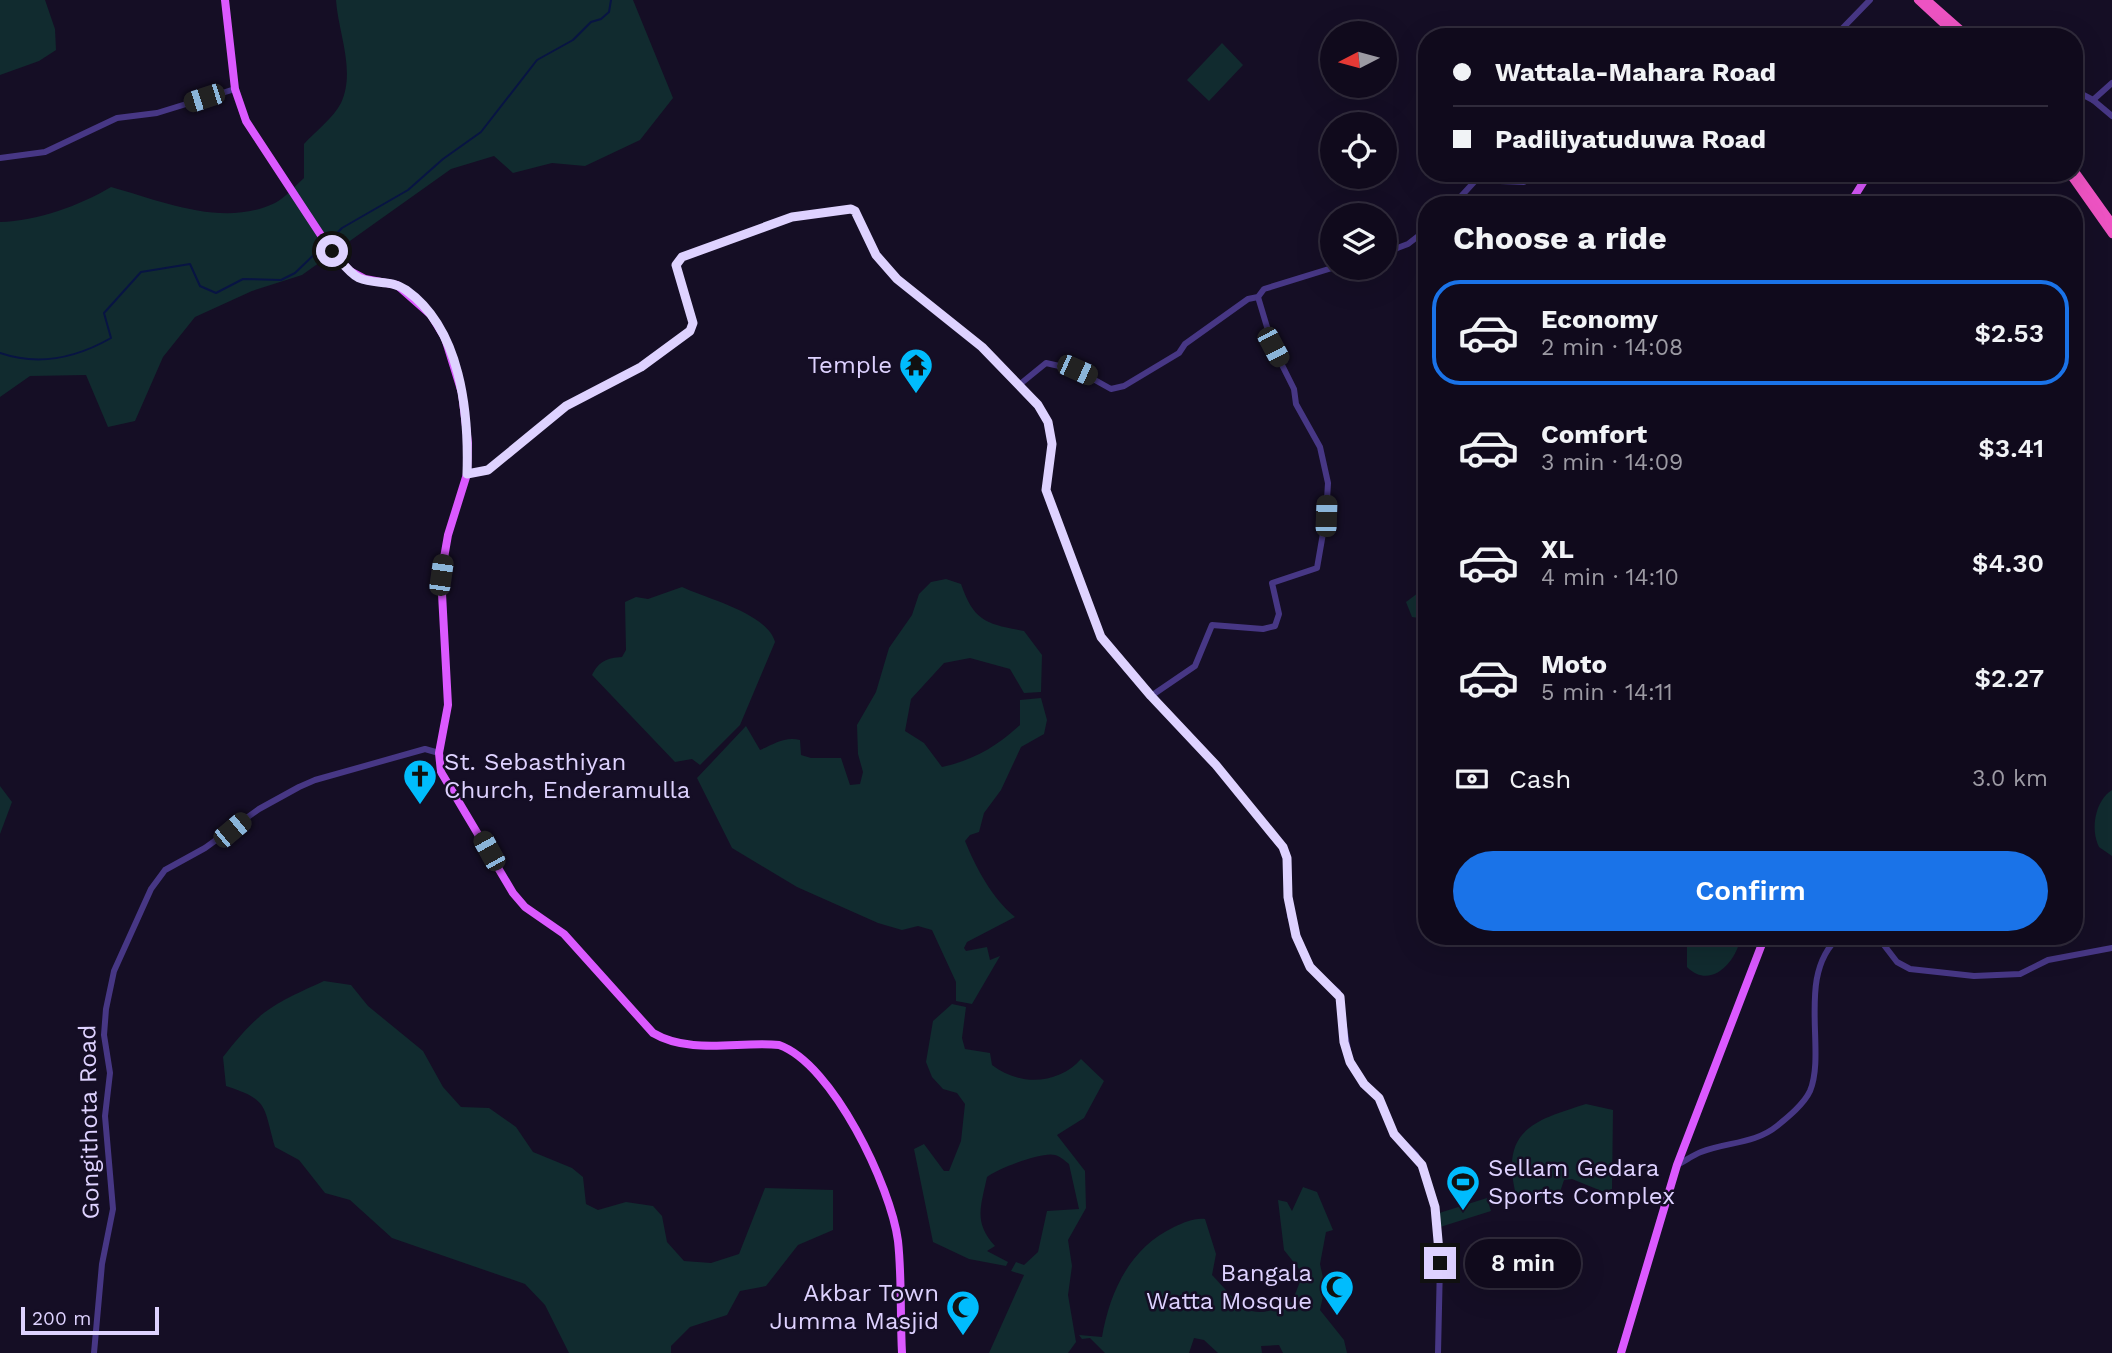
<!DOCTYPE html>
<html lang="en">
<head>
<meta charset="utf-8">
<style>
  body { margin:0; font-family:"Work Sans",sans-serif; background:#1e1829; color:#f1f3f6; height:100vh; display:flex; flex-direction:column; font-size:26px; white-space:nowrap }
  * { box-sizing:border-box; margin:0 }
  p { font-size:23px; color:#9c9aa3 }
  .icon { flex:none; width:38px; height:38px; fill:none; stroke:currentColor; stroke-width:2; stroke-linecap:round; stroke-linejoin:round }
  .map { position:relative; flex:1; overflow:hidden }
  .details { position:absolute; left:1418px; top:196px; width:665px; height:749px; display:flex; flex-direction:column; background:#100a1c; border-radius:28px; box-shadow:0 7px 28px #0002,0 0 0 2px #302b3b }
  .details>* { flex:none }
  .top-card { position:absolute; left:1418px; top:28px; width:665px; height:154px; border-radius:28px; box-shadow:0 7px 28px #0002,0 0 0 2px #302b3b; display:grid; align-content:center; height:154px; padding:0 35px; background:#100a1c }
  .needle { width:46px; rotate:264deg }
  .fabs { position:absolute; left:1320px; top:21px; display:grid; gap:14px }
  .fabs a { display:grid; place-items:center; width:77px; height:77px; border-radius:50%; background:#100a1c; box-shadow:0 7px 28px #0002,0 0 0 2px #302b3b; font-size:35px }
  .scale { position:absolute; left:21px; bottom:18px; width:138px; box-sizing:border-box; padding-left:7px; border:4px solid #ded2ff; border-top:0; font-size:19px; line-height:24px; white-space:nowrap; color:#ded2ff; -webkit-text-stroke:5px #150e25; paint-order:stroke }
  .end { position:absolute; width:32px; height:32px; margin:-16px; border:9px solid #ded2ff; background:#111; box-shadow:0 0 0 4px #111 }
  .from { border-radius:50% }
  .bubble { position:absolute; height:49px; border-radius:24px; background:#100a1c; box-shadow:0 7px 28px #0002,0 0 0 2px #302b3b; font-size:23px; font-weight:600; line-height:49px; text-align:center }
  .car { position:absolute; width:21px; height:42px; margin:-21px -10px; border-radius:9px; box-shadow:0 0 5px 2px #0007; background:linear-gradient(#222 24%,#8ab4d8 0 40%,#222 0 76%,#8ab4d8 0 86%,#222 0) }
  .top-card b { display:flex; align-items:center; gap:24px; height:66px; font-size:26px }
  .top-card b+b { border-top:2px solid #302b3b }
  .top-card i { width:18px; height:18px; background:#f1f3f6 }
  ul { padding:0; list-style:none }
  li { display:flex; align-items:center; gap:21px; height:105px; margin:0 14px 10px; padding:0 21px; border:4px solid transparent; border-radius:28px }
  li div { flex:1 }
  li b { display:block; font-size:26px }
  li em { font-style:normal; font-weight:600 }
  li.selected { border-color:#1a73e8 }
  li>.icon { width:63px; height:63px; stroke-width:1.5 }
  h2 { padding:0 35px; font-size:32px; line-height:84px }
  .pay { display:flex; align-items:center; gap:18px; height:77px; padding:0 35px; font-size:26px }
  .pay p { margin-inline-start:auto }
  .action { display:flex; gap:14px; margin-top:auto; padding:14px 35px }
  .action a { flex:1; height:80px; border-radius:42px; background:#1a73e8; color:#fff; font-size:28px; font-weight:600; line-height:80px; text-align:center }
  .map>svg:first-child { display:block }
  .green { fill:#112b2f }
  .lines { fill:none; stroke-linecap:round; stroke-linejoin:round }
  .stream { stroke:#081443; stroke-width:2 }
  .tertiary { stroke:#473785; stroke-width:6 }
  .primary { stroke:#db59ff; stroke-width:8 }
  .trunk { stroke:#ed53c2; stroke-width:8 }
  .route { stroke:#ded2ff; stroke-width:9 }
  .labels { text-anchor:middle; stroke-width:5; stroke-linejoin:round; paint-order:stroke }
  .poi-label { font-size:24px; fill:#ded2ff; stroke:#150e25; text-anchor:end }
  .street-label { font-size:24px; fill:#ded2ff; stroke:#150e25 }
</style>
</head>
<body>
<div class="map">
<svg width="2112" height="1353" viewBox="0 0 2112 1353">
  <rect width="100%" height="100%" fill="#150e25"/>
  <g class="green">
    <path d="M0,0H45L55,29L56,50L39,61L0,75Z"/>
    <path d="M336,0H633L673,98L640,140L585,166L552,163L513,173L494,156L451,169L302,275L252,291L195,317L163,357L135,421L108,427L86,375L30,376L0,397V222C37,221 79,206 111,187C162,201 223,228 275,203C285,198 295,186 304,178V144C315,132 334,117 341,103C356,71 338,32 336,0Z"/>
    <path d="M1222,43L1243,65L1209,101L1187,80Z"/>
    <path d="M946,579L961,584C974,622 987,624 1024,631L1042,655L1041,692L1024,693L1010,669L970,658L944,663L911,699L905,731L924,743L942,767C974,760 996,747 1020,725V700L1041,698L1047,720L1044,734L1021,747L1001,790L984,813L979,832L970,835L965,841C976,868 992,898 1015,917L967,942L964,948L966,951L987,947L990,960L1000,956L972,1004L956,1001V982L932,930L918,926L902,930L878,923L797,887L732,848L697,778L746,726L760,750C774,744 785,736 800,740L801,755L811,758H841L850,785L860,784L863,772L858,754L857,725L876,692L889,648L912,615L919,594L931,582Z"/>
    <path d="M682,587C708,599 768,614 775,642L740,725L700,765L692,759L675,762L592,675C599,661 607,658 622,657L626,650L625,602L636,597L648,599Z"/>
    <path d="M1422,590H1426V619L1412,617L1406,602Z"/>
    <path d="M0,786L12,802L0,834Z"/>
    <path d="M2112,790V856L2099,847C2090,829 2095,801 2112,790Z"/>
    <path d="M1687,936H1741C1737,961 1711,991 1687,967Z"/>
    <path d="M324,981L351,985L368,1006L423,1051L443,1087L461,1107L489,1108L516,1127L533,1152L572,1168L583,1177L586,1204L598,1210L626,1202L653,1206L662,1216L667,1242L684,1261L711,1263L739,1254L765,1188L833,1190V1230L798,1245L766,1286L740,1291L727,1315L690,1327L671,1346V1353H569L545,1305L525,1284L392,1238L350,1200L325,1193L299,1160L275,1147C263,1105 269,1100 226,1086L223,1057C259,1011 271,1005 324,981Z"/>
    <path d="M952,1004L966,1007L962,1038L965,1049L990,1053L992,1065C1019,1086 1058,1085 1081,1059L1104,1081L1084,1118L1057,1135L1085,1171L1086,1208L1068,1240L1072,1266L1068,1295L1076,1342L1068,1353H989L1024,1275L1011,1271L1016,1262L1024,1265L1038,1252L1047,1211L1079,1209L1069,1164C1065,1161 1060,1156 1055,1155C1043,1151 997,1169 987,1177C981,1206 973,1222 995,1246L987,1251L1008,1262L1006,1266L969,1259L933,1242L914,1149L924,1144L944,1171H949L961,1141L965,1104L957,1093L943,1089L932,1077L926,1062L933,1021Z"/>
    <path d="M1586,1104L1613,1110L1612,1189L1604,1192L1572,1179L1564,1180L1558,1198L1524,1197L1515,1191C1501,1129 1536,1120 1586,1104Z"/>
    <path d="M1303,1187L1317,1192L1333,1230L1326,1232L1320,1264L1325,1287L1320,1310L1344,1340L1347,1353H1283L1279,1345L1261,1346L1262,1353H1218L1204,1340L1194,1338L1189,1353H1105L1090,1338L1082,1339L1079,1335L1102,1337C1110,1291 1130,1248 1174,1227C1186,1222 1193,1218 1205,1219L1216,1254L1212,1275C1243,1307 1246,1324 1292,1302L1303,1274L1284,1250L1278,1200L1287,1202L1292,1211Z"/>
    <path d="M1487,1198L1491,1211L1437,1228L1436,1214Z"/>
  </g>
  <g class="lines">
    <g class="stream">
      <path d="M330,240L342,228L408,190L443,159L481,132L537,60L573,40L591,22L601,19L609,12L611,0"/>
      <path d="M0,353C38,366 76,358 111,338L104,313L141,272L190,264L200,286L216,293L243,279L281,280L295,273L323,246"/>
    </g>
    <g class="tertiary">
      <path d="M1834,37L1870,0"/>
      <path d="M2074,90L2093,100L2112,116"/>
      <path d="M2093,100L2112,83"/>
      <path d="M0,158L45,152L117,118L157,113L235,89"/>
      <path d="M1453,205L1476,180L1524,182L1540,173"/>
      <path d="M1384,253L1408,244L1426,230"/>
      <path d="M1019,385L1046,363L1077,370L1111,389L1124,386L1179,353L1185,344L1248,299L1258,297L1264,289L1332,268"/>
      <path d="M467,474L488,470L566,406L641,367L690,331L693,323L676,265L682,257L792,217L851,209L855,211L876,255L897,279L982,347L1038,405L1048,422L1052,444L1046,490L1101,637L1151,696L1216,765L1287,854L1290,916L1305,957L1316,973L1338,992L1350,1062L1364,1084L1379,1098L1394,1134L1416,1155L1428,1182L1435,1207L1440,1263L1438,1353"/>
      <path d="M1151,696L1195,666L1212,625L1263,629L1275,626L1279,614L1272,583L1317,568L1326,516L1328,483L1320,447L1296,404L1294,389L1273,347L1258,297"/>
      <path d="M1877,936L1897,962L1910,969L1974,976L2020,974L2048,960L2112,948"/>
      <path d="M1677,1165C1685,1161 1693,1155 1701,1152C1726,1142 1755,1144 1777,1126C1788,1117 1804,1104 1810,1091C1827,1050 1795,974 1840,936"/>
      <path d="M94,1353L102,1264L113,1209L105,1116L110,1073L104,1035L106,1009L114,971L151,889L165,870L205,848L259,809L299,787L315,780L425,749L439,753"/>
    </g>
    <g class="primary">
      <path d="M225,0L235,89L246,121L332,252L350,271L365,279L397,285L431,315L445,338L462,393L468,443L467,474L448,535L441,575L448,705L439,753L441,772L513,893L525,907L564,934L653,1033C690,1055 739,1041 779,1045C833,1064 891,1187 898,1241C902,1278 900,1316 902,1353"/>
      <path d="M1849,205L1869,173"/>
      <path d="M1621,1353L1677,1165L1765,936"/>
    </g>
    <g class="trunk">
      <path d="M1918,0L1958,37"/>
      <path d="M1927,0L1969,37"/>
      <path d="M2074,170L2112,223"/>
      <path d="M2069,173L2112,234"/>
    </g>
  </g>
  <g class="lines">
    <path class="route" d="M332,251C340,260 349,273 359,278C375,285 391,279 406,290C461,329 469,412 467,474L488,470L566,406L641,367L690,331L693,323L676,265L682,257L792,217L851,209L855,211L876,255L897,279L982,347L1038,405L1048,422L1052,444L1046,490L1101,637L1151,696L1216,765L1283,847L1287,858L1288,897L1296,936L1310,967L1340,997L1344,1042L1350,1062L1364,1084L1379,1098L1394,1134L1422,1165L1435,1207L1440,1263"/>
  </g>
  <defs>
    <g id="temple-pin" transform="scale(1.75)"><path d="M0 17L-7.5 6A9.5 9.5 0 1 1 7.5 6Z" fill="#00bcfd" stroke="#150e25"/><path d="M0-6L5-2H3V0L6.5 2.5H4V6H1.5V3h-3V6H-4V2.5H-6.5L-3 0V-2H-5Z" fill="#111"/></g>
    <g id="church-pin" transform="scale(1.75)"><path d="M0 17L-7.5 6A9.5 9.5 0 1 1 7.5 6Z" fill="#00bcfd" stroke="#150e25"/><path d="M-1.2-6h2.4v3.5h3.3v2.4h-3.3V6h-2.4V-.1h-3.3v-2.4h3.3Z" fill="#111"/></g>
    <g id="stadium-pin" transform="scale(1.75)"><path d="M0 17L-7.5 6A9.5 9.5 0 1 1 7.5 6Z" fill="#00bcfd" stroke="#150e25"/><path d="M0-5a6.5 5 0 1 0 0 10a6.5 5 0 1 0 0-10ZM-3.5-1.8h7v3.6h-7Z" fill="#111"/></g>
    <g id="mosque-pin" transform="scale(1.75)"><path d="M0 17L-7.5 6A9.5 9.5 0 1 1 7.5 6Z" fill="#00bcfd" stroke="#150e25"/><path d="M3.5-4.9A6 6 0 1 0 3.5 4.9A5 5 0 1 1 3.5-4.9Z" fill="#111"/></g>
  </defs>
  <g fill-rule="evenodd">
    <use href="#temple-pin" x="916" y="365"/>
    <use href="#church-pin" x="420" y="776"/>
    <use href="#stadium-pin" x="1463" y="1182"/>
    <use href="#mosque-pin" x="1337" y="1287"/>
    <use href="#mosque-pin" x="963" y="1307"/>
  </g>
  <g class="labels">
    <g class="poi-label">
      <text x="892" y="373">Temple</text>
      <text x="444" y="770" text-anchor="start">St. Sebasthiyan<tspan x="444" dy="28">Church, Enderamulla</tspan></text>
      <text x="1488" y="1176" text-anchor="start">Sellam Gedara<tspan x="1488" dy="28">Sports Complex</tspan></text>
      <text x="1312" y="1281">Bangala<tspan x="1312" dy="28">Watta Mosque</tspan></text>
      <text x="939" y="1301">Akbar Town<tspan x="939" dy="28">Jumma Masjid</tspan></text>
    </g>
    <g class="street-label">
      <text transform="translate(89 1122) rotate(-91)" y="8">Gongithota Road</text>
    </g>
  </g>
</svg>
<div class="fabs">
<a><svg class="needle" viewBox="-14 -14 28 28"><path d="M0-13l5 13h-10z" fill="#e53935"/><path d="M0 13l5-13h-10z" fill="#9c9aa3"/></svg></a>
<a><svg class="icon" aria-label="locate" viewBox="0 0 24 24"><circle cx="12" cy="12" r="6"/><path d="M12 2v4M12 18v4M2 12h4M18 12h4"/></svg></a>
<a><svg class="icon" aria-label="layers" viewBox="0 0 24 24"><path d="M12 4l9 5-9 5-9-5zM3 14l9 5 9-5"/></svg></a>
</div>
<div class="scale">200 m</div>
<i class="end from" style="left:332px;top:251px"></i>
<i class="end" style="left:1440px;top:1263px"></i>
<div class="bubble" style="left:1465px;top:1239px;width:116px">8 min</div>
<i class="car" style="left:204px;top:98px;rotate:252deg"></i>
<i class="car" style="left:1273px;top:347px;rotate:152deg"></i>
<i class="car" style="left:1077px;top:370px;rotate:114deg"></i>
<i class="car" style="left:1326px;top:516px;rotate:2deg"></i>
<i class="car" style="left:441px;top:575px;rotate:8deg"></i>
<i class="car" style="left:232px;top:830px;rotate:50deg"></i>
<i class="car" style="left:489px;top:851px;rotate:331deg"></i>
<div class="top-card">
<b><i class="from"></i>Wattala-Mahara Road</b>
<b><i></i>Padiliyatuduwa Road</b>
</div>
<section class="details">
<h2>Choose a ride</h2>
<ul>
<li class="selected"><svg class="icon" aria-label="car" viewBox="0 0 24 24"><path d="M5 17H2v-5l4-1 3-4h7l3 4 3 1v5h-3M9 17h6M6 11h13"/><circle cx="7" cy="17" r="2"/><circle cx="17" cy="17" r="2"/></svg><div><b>Economy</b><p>2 min · 14:08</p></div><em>$2.53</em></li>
<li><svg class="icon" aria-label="car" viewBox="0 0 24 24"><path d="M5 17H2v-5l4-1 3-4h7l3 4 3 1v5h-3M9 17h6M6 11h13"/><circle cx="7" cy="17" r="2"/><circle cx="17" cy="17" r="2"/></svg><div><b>Comfort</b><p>3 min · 14:09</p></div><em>$3.41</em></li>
<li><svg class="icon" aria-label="car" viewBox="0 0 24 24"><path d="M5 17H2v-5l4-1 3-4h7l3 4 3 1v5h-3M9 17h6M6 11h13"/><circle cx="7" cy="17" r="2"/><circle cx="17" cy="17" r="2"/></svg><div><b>XL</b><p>4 min · 14:10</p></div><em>$4.30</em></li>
<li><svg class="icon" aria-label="car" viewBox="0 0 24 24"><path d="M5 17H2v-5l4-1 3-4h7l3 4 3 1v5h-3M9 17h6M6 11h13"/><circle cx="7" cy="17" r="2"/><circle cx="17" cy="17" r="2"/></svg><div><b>Moto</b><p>5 min · 14:11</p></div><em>$2.27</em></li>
</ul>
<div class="pay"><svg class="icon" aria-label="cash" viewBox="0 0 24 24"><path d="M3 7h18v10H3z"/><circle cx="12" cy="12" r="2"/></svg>Cash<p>3.0 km</p></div>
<div class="action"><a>Confirm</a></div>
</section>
</div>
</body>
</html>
